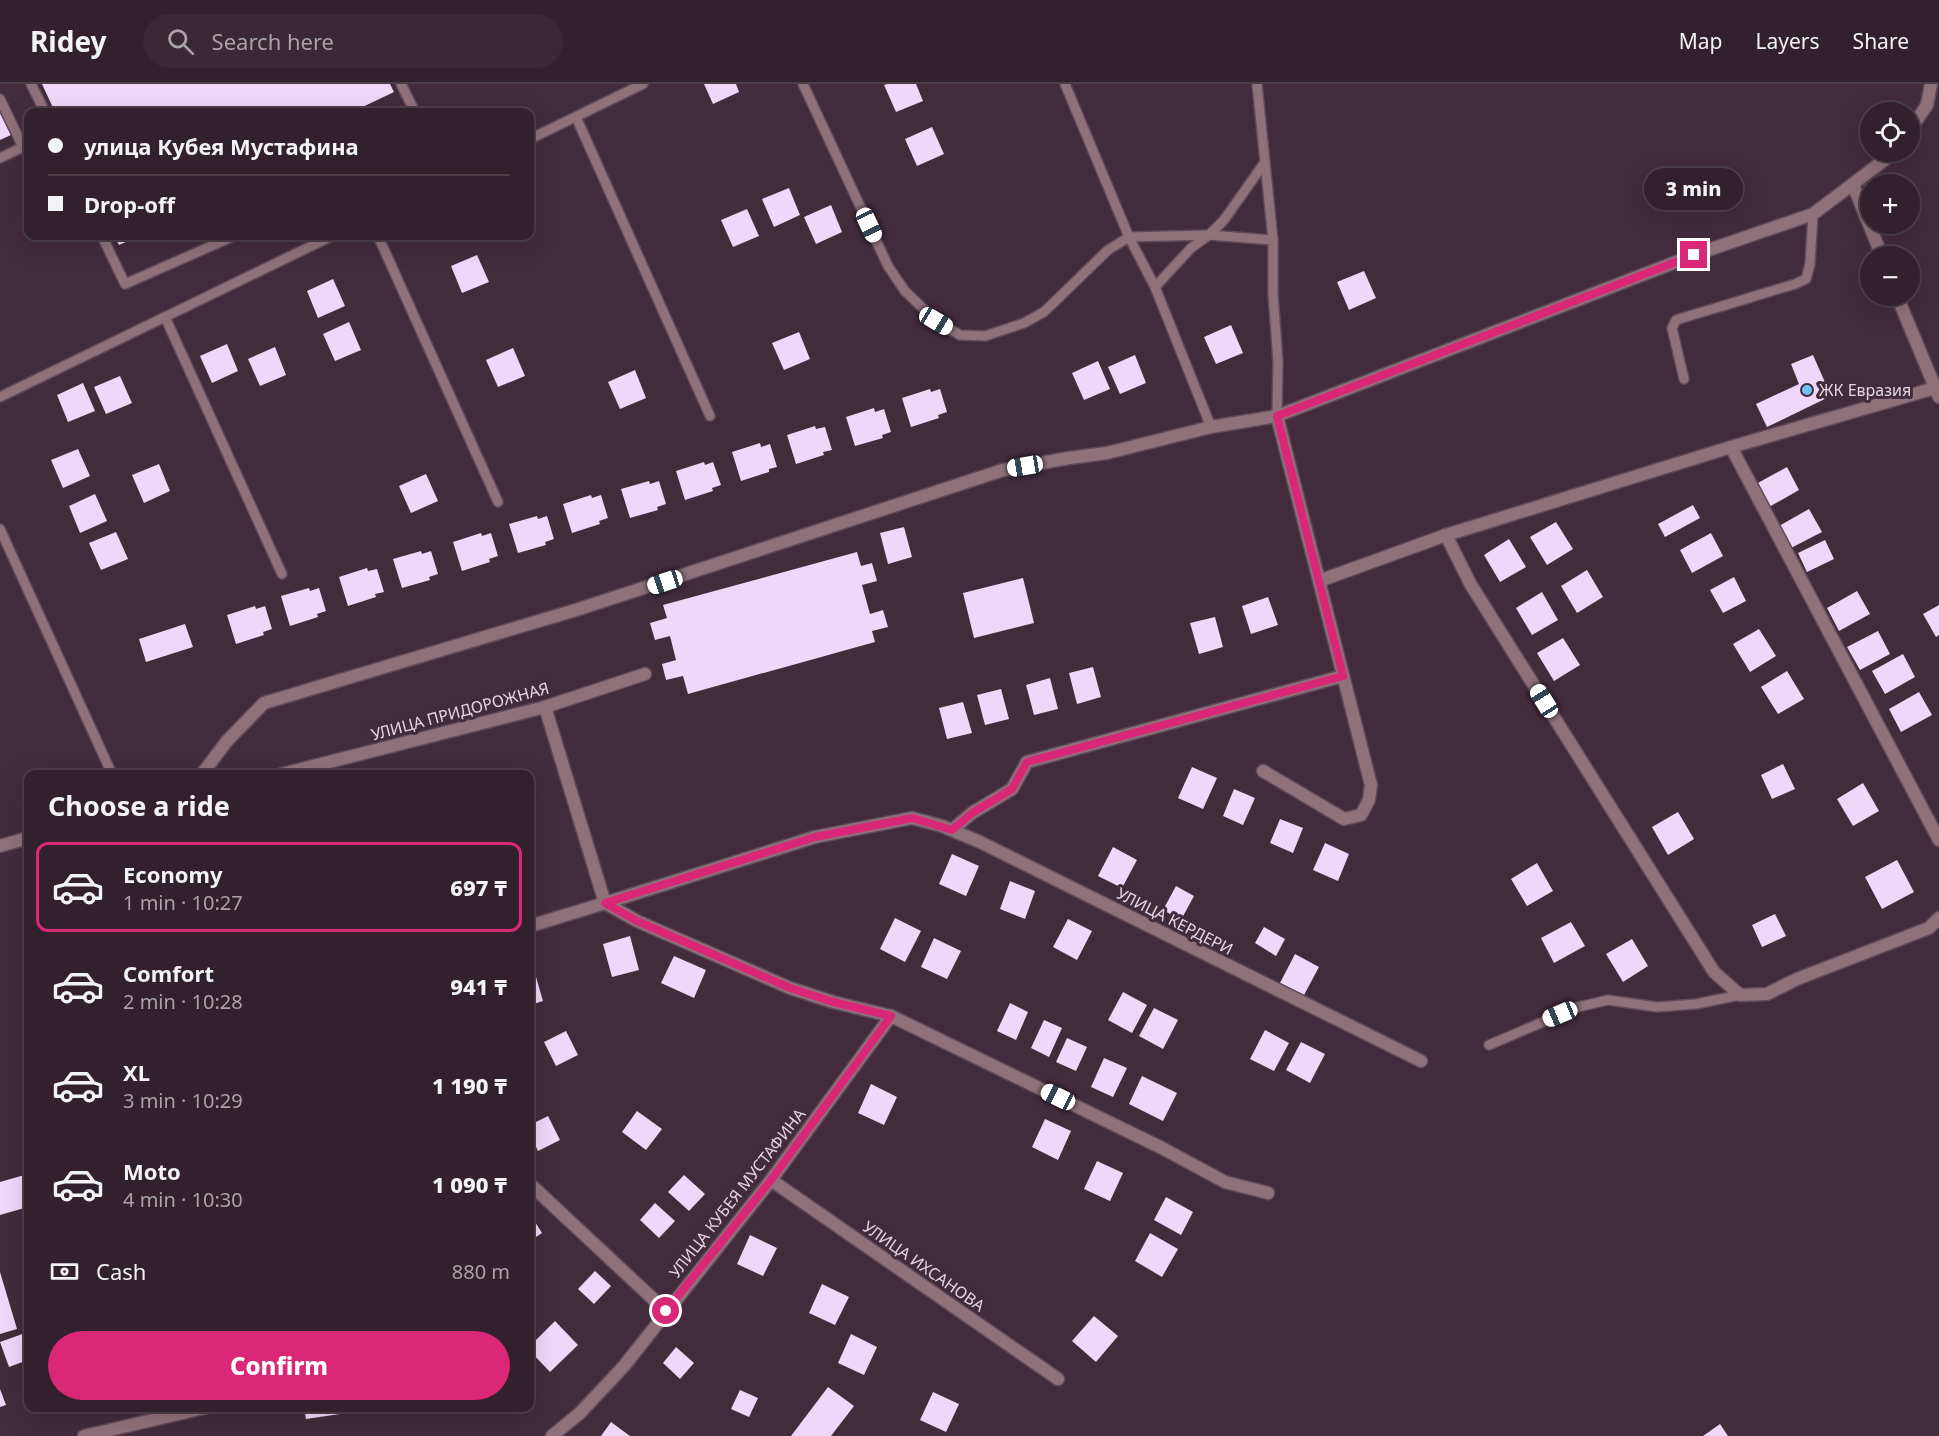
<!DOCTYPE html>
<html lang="en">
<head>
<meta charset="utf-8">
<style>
  body { margin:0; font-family:"Noto Sans",sans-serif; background:#3a2834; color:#f1f3f6; height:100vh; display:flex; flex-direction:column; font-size:22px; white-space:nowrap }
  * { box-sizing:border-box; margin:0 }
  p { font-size:20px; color:#a8a3a9 }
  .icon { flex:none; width:33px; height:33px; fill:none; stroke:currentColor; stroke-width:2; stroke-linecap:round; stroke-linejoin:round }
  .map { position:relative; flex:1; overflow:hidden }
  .side { position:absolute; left:24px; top:686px; width:510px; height:642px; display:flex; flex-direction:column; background:#32202c; border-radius:12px; box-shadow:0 6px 24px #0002,0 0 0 2px #4d3e48 }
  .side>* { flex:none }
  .hud { position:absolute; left:24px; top:24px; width:510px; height:132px; border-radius:12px; box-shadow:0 6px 24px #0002,0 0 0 2px #4d3e48; display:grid; align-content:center; height:132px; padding:0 24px; background:#32202c }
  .fabs { position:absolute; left:1860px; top:18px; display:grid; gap:12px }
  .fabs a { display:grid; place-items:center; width:60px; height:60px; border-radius:50%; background:#32202c; box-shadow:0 6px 24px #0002,0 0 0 2px #4d3e48; font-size:30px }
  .end { position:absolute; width:27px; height:27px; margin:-14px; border:8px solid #db2777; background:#fff; box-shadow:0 0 0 3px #fff }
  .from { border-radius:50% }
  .bubble { position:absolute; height:42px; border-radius:21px; background:#32202c; box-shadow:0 6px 24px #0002,0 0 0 2px #4d3e48; font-size:20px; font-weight:800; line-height:42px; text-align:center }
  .car { position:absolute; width:18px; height:36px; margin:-18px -9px; border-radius:8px; box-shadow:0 0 4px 2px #0007; background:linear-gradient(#fff 24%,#345 0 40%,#fff 0 76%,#345 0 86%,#fff 0) }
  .hud b { display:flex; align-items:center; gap:21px; height:57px; font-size:22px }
  .hud b+b { border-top:2px solid #4d3e48 }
  .hud i { width:15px; height:15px; background:#f1f3f6 }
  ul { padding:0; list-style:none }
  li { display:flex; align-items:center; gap:18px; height:90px; margin:0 12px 9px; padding:0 12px; border:3px solid transparent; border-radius:12px }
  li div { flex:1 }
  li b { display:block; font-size:22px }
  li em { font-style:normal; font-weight:800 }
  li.on { border-color:#db2777 }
  li>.icon { width:54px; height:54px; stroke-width:1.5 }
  h2 { padding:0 24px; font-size:27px; line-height:72px }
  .pay { display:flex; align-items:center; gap:15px; height:66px; padding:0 24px; font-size:22px }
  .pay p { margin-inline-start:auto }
  .button { display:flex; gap:12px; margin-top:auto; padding:12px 24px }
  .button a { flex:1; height:69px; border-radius:36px; background:#db2777; color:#fff; font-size:24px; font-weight:800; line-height:69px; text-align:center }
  header { display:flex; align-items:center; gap:36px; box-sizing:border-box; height:84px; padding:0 30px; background:#32202c; border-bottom:2px solid #4d3e48 }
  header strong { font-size:28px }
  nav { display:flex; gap:33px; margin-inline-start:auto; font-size:21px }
  .search { width:420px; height:54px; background:#3a2834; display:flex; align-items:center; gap:15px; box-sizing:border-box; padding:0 21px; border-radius:33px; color:#a8a3a9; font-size:22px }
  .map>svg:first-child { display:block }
  .building { fill:#f0d6f8 }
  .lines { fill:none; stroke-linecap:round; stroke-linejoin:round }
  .service-casing { stroke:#5f4a59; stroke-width:12 }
  .minor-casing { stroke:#5f4a59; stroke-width:15 }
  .service { stroke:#8f717a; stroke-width:9 }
  .minor { stroke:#8f717a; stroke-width:12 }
  .route { stroke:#db2777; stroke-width:8 }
  .poi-dot { fill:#72c1f5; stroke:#422b3b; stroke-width:2 }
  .labels { text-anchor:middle; stroke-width:6; stroke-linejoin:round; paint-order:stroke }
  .poi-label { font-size:16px; fill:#e4d5df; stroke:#422b3b; text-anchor:start }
  .street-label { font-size:16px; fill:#e4d5df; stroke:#422b3b }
</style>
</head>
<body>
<header>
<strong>Ridey</strong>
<div class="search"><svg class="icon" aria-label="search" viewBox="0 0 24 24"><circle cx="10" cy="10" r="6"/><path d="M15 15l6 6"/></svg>Search here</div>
<nav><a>Map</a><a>Layers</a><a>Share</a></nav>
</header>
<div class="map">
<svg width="1939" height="1352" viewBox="0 0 1939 1352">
  <rect width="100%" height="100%" fill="#422b3b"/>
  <g class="building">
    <path d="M42,0H390L394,8L352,28H55Z"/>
    <path d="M704,0H736L739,8L713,20Z"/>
    <path d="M887,0H916L923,17L896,28L884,1Z"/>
    <path d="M0,29L11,51L0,56Z"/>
    <path d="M932,43L944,70L917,82L905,55Z"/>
    <path d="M789,104L800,131L774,143L762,115Z"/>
    <path d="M831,121L842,148L816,160L804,133Z"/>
    <path d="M747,125L759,152L733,163L721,136Z"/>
    <path d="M114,152H139L119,161Z"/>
    <path d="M477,171L489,198L462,209L451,182Z"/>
    <path d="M1364,187L1376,214L1349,226L1337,198Z"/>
    <path d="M333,195L345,222L318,234L307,207Z"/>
    <path d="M349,238L361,266L335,277L323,250Z"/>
    <path d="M1231,241L1243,269L1216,280L1204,253Z"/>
    <path d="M799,248L810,275L784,286L772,259Z"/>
    <path d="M227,260L238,287L212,299L200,272Z"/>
    <path d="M275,263L286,291L260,302L248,275Z"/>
    <path d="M513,264L525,292L498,303L486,276Z"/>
    <path d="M1135,271L1146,299L1120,310L1108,283Z"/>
    <path d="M1813,271L1831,312L1767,343L1756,320L1799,300L1791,280Z"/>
    <path d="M1098,277L1110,305L1084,316L1072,289Z"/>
    <path d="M635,286L646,314L620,325L608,298Z"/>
    <path d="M120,292L132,319L106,330L94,303Z"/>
    <path d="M83,299L95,327L68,338L57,311Z"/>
    <path d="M930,305L931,308L940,305L947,328L938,331L939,334L911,343L902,314Z"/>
    <path d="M874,324L875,328L884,325L891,348L882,351L883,354L855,362L846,333Z"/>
    <path d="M815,342L816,345L825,343L832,366L823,368L824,371L796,380L787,351Z"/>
    <path d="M760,359L761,363L770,360L777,383L769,385V388L741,397L732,368Z"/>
    <path d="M78,365L90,392L63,404L51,376Z"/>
    <path d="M704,378L705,381L713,378L721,401L712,404L713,407L685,416L676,387Z"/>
    <path d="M159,380L170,407L144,419L132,391Z"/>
    <path d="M1787,383L1799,406L1769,423L1756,400Z"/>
    <path d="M426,390L438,417L411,429L399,402Z"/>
    <path d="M649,397L650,400L659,397L666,420L657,423L658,426L630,434L621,405Z"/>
    <path d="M95,410L107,437L80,449L69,422Z"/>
    <path d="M591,411L592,414L601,411L608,434L599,437L600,440L572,449L563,420Z"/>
    <path d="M1693,421L1700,434L1665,453L1658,440Z"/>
    <path d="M1809,425L1822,448L1791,464L1779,442Z"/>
    <path d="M537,432L538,435L547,432L554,455L545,458L546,461L518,469L509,440Z"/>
    <path d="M1556,438L1573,465L1547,481L1530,453Z"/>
    <path d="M904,443L912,473L888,480L880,449Z"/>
    <path d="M116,448L128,475L101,486L89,459Z"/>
    <path d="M481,449L482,452L491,449L498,472L489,475L490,478L462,487L453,458Z"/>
    <path d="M1711,449L1723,472L1692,489L1680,466Z"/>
    <path d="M1509,455L1526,483L1500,498L1484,471Z"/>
    <path d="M1825,456L1834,475L1807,488L1798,469Z"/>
    <path d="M421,467L422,470L431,467L438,490L429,493L430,496L402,504L393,475Z"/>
    <path d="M857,468L861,482L872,479L877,497L862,501L870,530L883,526L888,543L872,547L875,558L688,610L683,592L666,596L662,580L676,576L670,552L655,556L650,539L667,534L663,521Z"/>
    <path d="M367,484L368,487L377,485L384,508L375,510L376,513L348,522L339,493Z"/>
    <path d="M1587,486L1603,513L1577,529L1561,502Z"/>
    <path d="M1734,493L1746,517L1723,529L1710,506Z"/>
    <path d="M1023,494L1034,539L974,554L963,509Z"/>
    <path d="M309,504L310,507L319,504L326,527L317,530L318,533L290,542L281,512Z"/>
    <path d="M1857,507L1870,530L1839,547L1827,524Z"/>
    <path d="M1542,508L1558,536L1532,551L1516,524Z"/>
    <path d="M1268,513L1278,541L1251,550L1242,522Z"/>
    <path d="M1939,521V551L1936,553L1923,530Z"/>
    <path d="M255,522L256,525L265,522L272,545L263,548L264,551L236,560L227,531Z"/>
    <path d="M1215,533L1223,563L1199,570L1190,539Z"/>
    <path d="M185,540L193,563L146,578L139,555Z"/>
    <path d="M1759,545L1776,572L1750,588L1733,560Z"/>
    <path d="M1878,547L1890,570L1860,586L1847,563Z"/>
    <path d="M1563,554L1580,581L1554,597L1537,569Z"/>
    <path d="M1903,570L1915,593L1885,610L1872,587Z"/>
    <path d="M1093,583L1101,613L1077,620L1069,589Z"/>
    <path d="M1787,587L1804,615L1778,630L1761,603Z"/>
    <path d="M1050,594L1058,625L1034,631L1026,601Z"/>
    <path d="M1001,605L1009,635L985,641L977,611Z"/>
    <path d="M1919,608L1932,631L1901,648L1889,625Z"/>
    <path d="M963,618L972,649L947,655L939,624Z"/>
    <path d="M1783,680L1795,705L1772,715L1761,691Z"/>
    <path d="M1192,683L1217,694L1203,725L1178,714Z"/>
    <path d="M1863,699L1879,727L1853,742L1837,715Z"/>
    <path d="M1234,705L1255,714L1243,741L1223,732Z"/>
    <path d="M1678,728L1694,755L1668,771L1652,743Z"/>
    <path d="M1280,735L1303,744L1293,769L1270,759Z"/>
    <path d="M1325,759L1349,770L1338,797L1313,786Z"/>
    <path d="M1113,763L1137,776L1122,804L1098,792Z"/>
    <path d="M952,770L979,782L966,812L939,800Z"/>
    <path d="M1897,776L1914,808L1882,825L1865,793Z"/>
    <path d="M1537,779L1553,807L1527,822L1511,795Z"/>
    <path d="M1010,797L1035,807L1025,835L1000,825Z"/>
    <path d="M1176,802L1194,812L1181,836L1163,826Z"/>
    <path d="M1775,830L1786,852L1762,863L1752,841Z"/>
    <path d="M895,834L921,847L905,878L880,865Z"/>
    <path d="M1068,835L1092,847L1077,876L1053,863Z"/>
    <path d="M1571,838L1585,862L1554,879L1541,854Z"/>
    <path d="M1264,843L1285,855L1276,872L1255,859Z"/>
    <path d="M630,852L639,886L612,893L603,860Z"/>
    <path d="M934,854L961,867L947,895L921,883Z"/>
    <path d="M1632,855L1648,882L1623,898L1606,870Z"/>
    <path d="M1295,870L1319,883L1304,911L1280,899Z"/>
    <path d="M674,872L706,886L694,914L661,899Z"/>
    <path d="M534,886L543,917L530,921V888Z"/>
    <path d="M1123,908L1147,921L1132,949L1108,936Z"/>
    <path d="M1010,919L1028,928L1016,956L997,947Z"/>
    <path d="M1154,924L1178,936L1163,965L1139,952Z"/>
    <path d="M1044,936L1062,944L1049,973L1031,964Z"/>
    <path d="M1265,946L1289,959L1274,987L1250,975Z"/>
    <path d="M566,947L578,971L556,982L544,958Z"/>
    <path d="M1067,954L1087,963L1076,987L1056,978Z"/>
    <path d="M1301,958L1325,970L1310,999L1286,986Z"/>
    <path d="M1104,974L1127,984L1113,1013L1091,1003Z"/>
    <path d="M1142,992L1177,1009L1163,1037L1129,1020Z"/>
    <path d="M871,1000L897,1013L884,1041L858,1029Z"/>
    <path d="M637,1027L662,1045L646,1066L622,1048Z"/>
    <path d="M548,1032L560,1056L538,1067L530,1050V1041Z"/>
    <path d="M1045,1035L1071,1047L1058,1076L1032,1063Z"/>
    <path d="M1097,1077L1123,1089L1110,1117L1084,1105Z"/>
    <path d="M28,1090V1123L0,1131V1098Z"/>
    <path d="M684,1091L705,1110L689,1127L668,1108Z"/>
    <path d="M1166,1113L1193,1128L1181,1151L1154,1136Z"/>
    <path d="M655,1119L675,1137L659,1154L640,1136Z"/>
    <path d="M530,1130L542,1149L530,1157Z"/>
    <path d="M1150,1149L1178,1165L1162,1193L1135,1177Z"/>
    <path d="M750,1151L777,1164L763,1192L737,1180Z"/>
    <path d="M595,1187L611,1202L594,1220L578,1205Z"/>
    <path d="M0,1188L17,1245L0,1250Z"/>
    <path d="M822,1200L849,1213L835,1241L809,1229Z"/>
    <path d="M1094,1232L1118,1252L1096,1278L1072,1257Z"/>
    <path d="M555,1237L578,1261L550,1288L530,1267V1262Z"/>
    <path d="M28,1248V1276L9,1283L0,1258Z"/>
    <path d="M851,1250L877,1263L864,1291L838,1279Z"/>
    <path d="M676,1263L694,1279L680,1295L663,1279Z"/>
    <path d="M828,1303L854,1322L831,1352H791Z"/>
    <path d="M0,1305L6,1321L0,1323Z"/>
    <path d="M740,1306L758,1314L749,1333L731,1325Z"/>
    <path d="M933,1308L959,1320L946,1348L920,1336Z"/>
    <path d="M304,1323H339L340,1330L306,1335Z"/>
    <path d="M611,1338L630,1352H601Z"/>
    <path d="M1720,1340L1728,1352H1703Z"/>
  </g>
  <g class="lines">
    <g class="service-casing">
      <g id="service">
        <path d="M31,0L45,28"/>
        <path d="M401,0L415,28"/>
        <path d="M803,0L888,182L905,207L936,237L960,251L985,252L1024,239L1044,228L1108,166L1129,153L1209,151L1273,156"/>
        <path d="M1065,0L1129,153L1155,203L1211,343"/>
        <path d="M1257,0L1273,156V210L1278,277L1277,332"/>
        <path d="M0,15L23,63L0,74"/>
        <path d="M576,33L710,332"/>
        <path d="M530,55L643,0"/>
        <path d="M102,152L125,200L234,152"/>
        <path d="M378,152L498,418"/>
        <path d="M1155,203L1191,164L1209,151L1224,136L1265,78"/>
        <path d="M165,233L282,490"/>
        <path d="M1684,295L1672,244L1676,236L1795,200L1806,195L1810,180L1813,130"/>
        <path d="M0,313L332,152"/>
        <path d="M0,445L112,690"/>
        <path d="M1489,961L1578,923L1608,916L1657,923L1696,920L1740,911"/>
      </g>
    </g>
    <g class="minor-casing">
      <g id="minor">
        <path d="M1910,46L1927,21L1931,0"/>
        <path d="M1853,101L1882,172"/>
        <path d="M1897,212L1939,313"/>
        <path d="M1731,363L1939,756"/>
        <path d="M1446,451L1471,501L1714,888L1740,911L1767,910L1797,895L1929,844L1939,834"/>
        <path d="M1319,497L1446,451L1731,363L1935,304"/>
        <path d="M545,623L605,819L815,753L912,734L942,742L980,758L1421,977"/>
        <path d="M1263,687L1344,735L1361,731L1369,716L1371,701L1277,332"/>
        <path d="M202,690L227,657L264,619L579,525L1003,386L1069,374L1107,369L1211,343L1277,332L1694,171L1813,130L1895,68"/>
        <path d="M282,690L545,623L645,590"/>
        <path d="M952,746L972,729L1012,705L1027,678L1343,592"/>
        <path d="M0,762L28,754"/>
        <path d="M530,842L605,819L637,837L790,904L833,918L891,932L1162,1064L1225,1098L1268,1109"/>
        <path d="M771,1096L1058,1295"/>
        <path d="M530,1100L666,1227"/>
        <path d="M84,1352L208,1323"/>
        <path d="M552,1352L580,1329L624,1282L771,1096L891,932"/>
      </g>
    </g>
    <use href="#service" class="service"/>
    <use href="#minor" class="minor"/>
  </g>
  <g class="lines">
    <path class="route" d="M666,1227L771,1096L891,932L833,918L790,904L637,837L605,819L815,753L912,734L952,746L972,729L1012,705L1027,678L1343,592L1277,332L1694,171"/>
  </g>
  <circle class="poi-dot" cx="1807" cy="306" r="6"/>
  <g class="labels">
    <g class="poi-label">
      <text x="1819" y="312">ЖК Евразия</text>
    </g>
    <g class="street-label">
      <text transform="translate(460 627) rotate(-15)" y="6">УЛИЦА ПРИДОРОЖНАЯ</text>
      <text transform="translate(1175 837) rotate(27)" y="6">УЛИЦА КЕРДЕРИ</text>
      <text transform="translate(737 1109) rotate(-52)" y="6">УЛИЦА КУБЕЯ МУСТАФИНА</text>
      <text transform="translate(924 1182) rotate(35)" y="6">УЛИЦА ИХСАНОВА</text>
    </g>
  </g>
</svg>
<div class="fabs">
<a><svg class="icon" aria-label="locate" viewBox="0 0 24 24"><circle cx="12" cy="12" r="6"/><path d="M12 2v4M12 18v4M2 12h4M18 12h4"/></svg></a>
<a>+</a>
<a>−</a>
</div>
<i class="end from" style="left:666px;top:1227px"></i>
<i class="end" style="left:1694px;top:171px"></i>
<div class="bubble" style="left:1644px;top:84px;width:99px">3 min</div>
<i class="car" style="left:869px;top:141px;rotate:155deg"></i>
<i class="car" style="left:936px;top:237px;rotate:121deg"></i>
<i class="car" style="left:1025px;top:382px;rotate:260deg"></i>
<i class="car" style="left:665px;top:498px;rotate:252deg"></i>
<i class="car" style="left:1544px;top:617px;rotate:328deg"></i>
<i class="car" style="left:1560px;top:930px;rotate:247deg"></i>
<i class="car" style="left:1058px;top:1013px;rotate:296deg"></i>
<div class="hud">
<b><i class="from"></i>улица Кубея Мустафина</b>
<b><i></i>Drop-off</b>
</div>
<section class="side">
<h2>Choose a ride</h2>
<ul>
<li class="on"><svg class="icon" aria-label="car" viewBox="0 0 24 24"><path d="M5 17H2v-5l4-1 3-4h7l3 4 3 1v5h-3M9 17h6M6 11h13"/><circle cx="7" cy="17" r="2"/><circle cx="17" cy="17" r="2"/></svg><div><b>Economy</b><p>1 min · 10:27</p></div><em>697 ₸</em></li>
<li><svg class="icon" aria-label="car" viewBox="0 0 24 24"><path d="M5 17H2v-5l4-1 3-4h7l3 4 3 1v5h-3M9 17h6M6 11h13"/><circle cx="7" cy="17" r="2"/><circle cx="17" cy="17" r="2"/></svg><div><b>Comfort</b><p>2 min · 10:28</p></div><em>941 ₸</em></li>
<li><svg class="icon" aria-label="car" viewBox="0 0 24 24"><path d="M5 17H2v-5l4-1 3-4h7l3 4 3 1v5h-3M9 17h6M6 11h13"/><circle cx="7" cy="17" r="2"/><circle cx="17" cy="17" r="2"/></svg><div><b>XL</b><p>3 min · 10:29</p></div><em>1 190 ₸</em></li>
<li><svg class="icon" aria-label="car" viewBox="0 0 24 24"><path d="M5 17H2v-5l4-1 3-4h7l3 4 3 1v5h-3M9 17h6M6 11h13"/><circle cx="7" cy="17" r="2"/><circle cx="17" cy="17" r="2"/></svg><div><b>Moto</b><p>4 min · 10:30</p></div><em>1 090 ₸</em></li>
</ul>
<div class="pay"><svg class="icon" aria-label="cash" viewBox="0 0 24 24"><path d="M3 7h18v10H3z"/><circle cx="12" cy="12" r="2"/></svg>Cash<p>880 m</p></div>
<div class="button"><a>Confirm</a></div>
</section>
</div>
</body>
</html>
